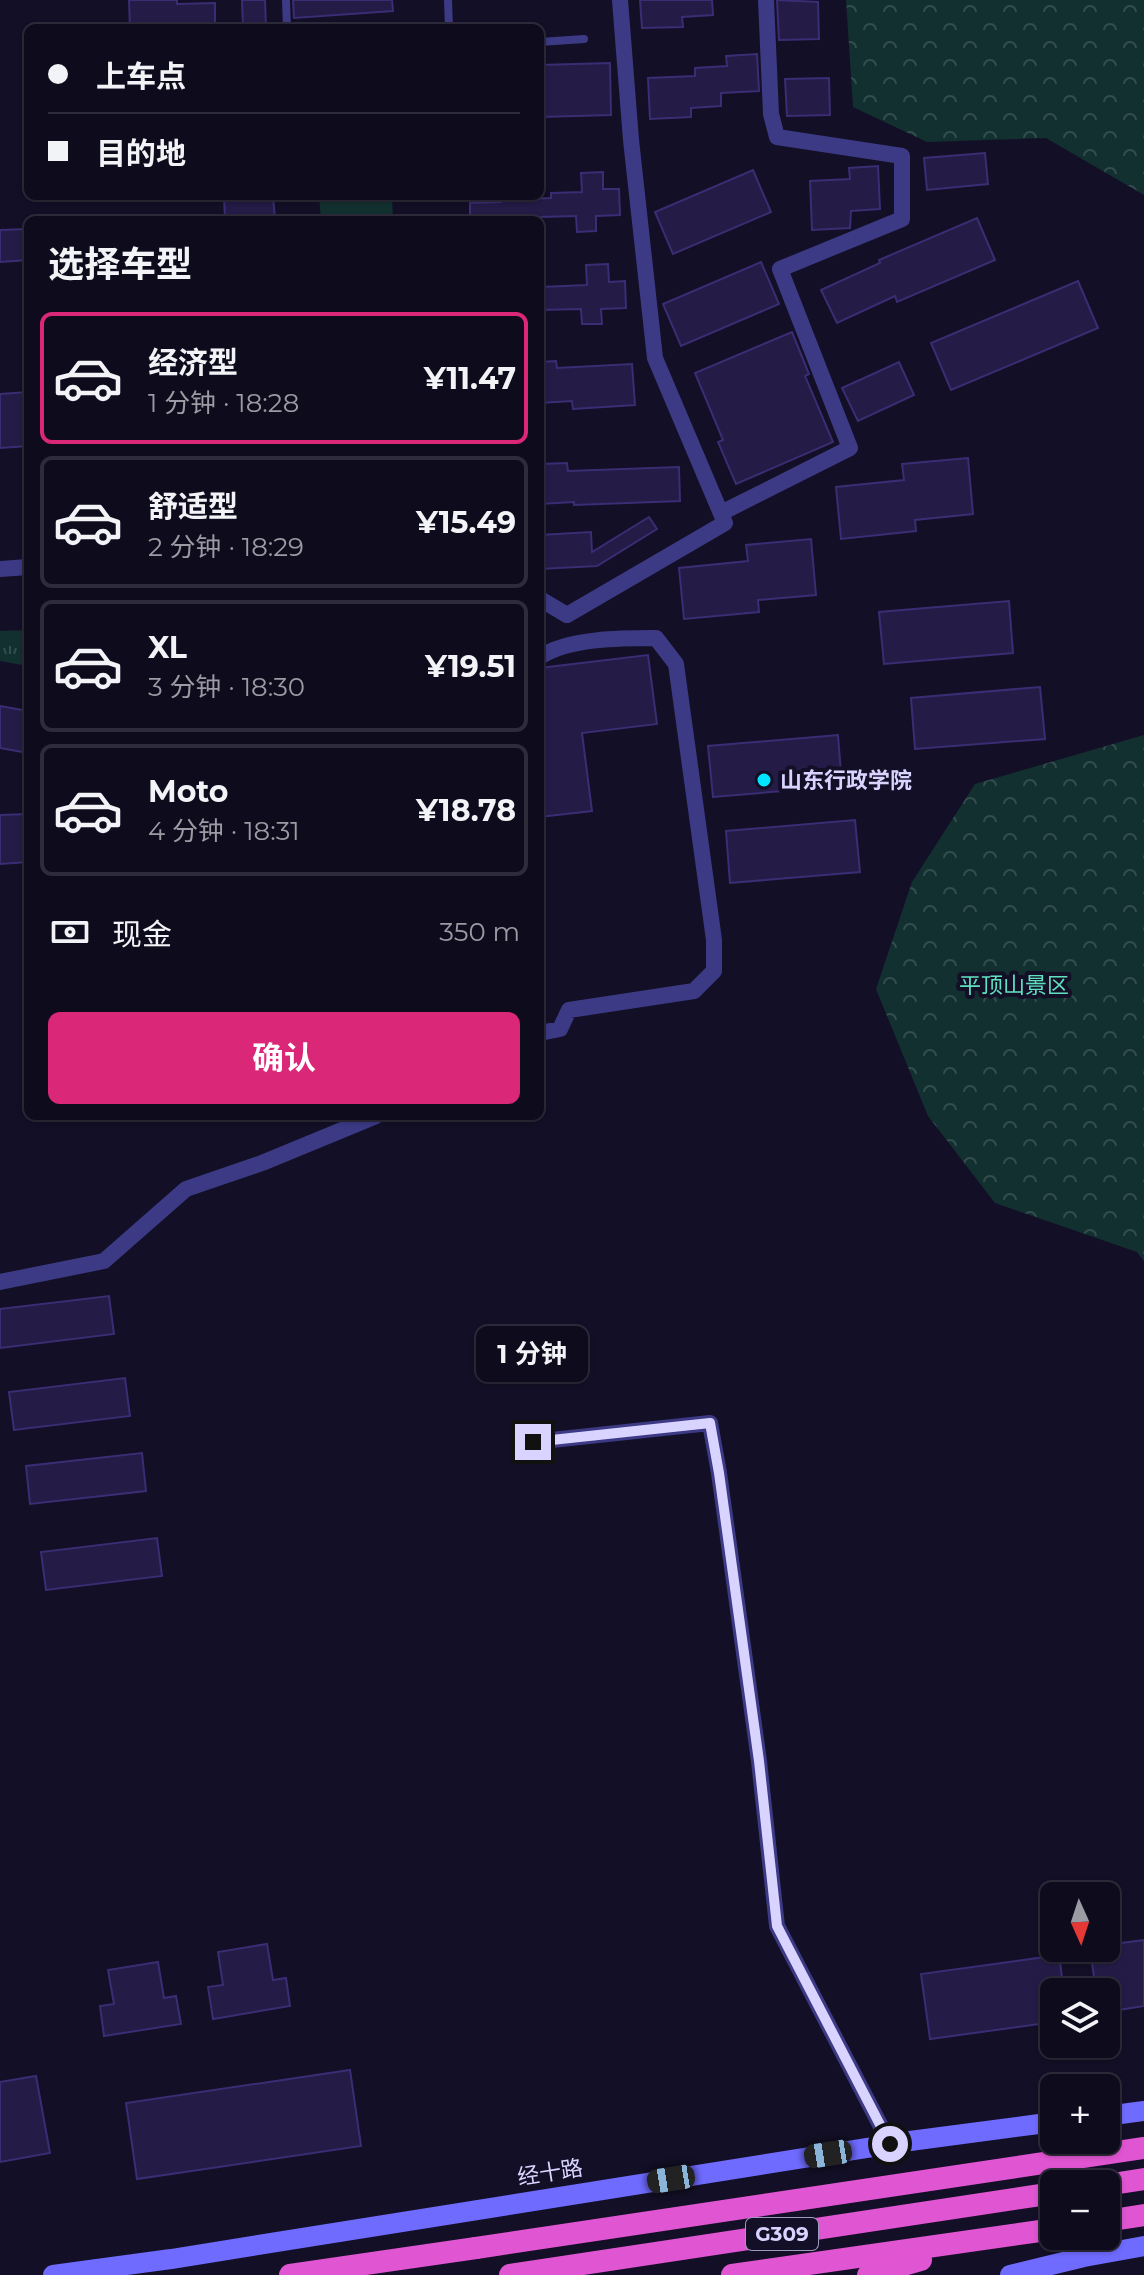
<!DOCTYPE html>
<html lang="zh">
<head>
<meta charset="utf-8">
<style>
  body { margin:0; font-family:Montserrat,"Noto Sans SC",sans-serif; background:#1c1929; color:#f1f3f6; height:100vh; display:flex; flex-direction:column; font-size:30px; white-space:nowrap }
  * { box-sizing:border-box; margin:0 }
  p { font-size:26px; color:#9b9ba3 }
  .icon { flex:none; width:44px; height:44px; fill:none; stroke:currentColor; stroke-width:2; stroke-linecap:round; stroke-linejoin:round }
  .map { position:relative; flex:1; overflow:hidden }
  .panel { position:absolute; left:24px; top:216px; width:520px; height:904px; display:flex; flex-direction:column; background:#0e0b1c; border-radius:12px; box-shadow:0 2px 6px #0004,0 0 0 2px #2e2b3b }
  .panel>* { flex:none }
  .hud { position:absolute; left:24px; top:24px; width:520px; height:176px; border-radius:12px; box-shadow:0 2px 6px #0004,0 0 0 2px #2e2b3b; display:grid; align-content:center; height:176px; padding:0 24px; background:#0e0b1c }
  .needle { width:52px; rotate:177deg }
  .fabs { position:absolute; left:1040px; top:1882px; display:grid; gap:16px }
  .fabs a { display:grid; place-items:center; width:80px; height:80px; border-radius:12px; background:#0e0b1c; box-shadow:0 2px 6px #0004,0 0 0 2px #2e2b3b; font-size:40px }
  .end { position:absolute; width:36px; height:36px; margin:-18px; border:10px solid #d9d4ff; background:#111; box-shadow:0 0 0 4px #111 }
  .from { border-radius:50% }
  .bubble { position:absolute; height:56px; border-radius:12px; background:#0e0b1c; box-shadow:0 2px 6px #0004,0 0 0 2px #2e2b3b; font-size:26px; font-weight:700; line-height:56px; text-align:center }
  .car { position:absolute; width:24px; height:48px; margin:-24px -12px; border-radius:10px; box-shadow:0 0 6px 2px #0007; background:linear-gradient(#222 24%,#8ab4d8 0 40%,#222 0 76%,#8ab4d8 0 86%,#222 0) }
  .hud b { display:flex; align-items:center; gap:28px; height:76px; font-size:30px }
  .hud b+b { border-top:2px solid #2e2b3b }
  .hud i { width:20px; height:20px; background:#f1f3f6 }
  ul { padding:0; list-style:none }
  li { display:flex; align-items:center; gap:24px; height:132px; margin:0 16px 12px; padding:0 8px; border:4px solid #2e2b3b; border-radius:12px }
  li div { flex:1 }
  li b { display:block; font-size:30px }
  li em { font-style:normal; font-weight:700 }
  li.active { border-color:#db2777 }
  li>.icon { width:72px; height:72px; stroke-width:1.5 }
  h2 { padding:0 24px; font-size:36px; line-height:96px }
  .pay { display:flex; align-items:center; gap:20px; height:88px; padding:0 24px; font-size:30px }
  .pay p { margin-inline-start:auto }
  .action { display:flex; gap:16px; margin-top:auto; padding:16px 24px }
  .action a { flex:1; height:92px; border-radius:12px; background:#db2777; color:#fff; font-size:32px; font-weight:700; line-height:92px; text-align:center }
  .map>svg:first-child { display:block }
  .grass { fill:url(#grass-tufts) }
  .park { fill:url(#park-crowns) }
  .pitch { fill:#12302f }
  .building { fill:#241b47; stroke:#3b2d73; stroke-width:2 }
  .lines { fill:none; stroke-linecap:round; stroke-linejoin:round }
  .service { stroke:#3d3a85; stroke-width:8 }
  .minor { stroke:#3d3a85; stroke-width:16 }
  .secondary { stroke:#6f6bff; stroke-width:20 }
  .trunk { stroke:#e055d1; stroke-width:22 }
  .trunk-bridge { stroke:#e055d1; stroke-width:22 }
  .route { stroke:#d9d4ff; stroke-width:10 }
  .poi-dot { fill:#00e5ff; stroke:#130f26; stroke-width:3 }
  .labels { text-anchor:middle; stroke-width:8; stroke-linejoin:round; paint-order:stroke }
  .shield { fill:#130f26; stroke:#9e99be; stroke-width:2 }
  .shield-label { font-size:20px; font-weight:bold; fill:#d9d4ff }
  .poi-label { font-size:22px; font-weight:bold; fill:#d9d4ff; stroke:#130f26; text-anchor:start }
  .park-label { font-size:22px; fill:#5fe0c0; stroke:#130f26 }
  .street-label { font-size:22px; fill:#d9d4ff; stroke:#130f26 }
</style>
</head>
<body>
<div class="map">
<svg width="1144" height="2275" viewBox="0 0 1144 2275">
  <defs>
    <pattern id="grass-tufts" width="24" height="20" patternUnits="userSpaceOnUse" patternTransform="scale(2)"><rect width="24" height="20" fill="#12302f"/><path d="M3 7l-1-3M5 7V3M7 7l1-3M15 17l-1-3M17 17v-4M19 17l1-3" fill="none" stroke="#344d4e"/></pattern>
    <pattern id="park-crowns" width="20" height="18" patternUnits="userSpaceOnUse" patternTransform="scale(2)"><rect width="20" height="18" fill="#12302f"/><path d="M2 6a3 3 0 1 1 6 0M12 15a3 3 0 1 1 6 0" fill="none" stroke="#344d4e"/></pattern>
  </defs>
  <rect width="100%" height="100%" fill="#130f26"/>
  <path class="grass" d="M28,630V666L0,661V631Z"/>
  <g class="park">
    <path d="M846,0H1144V195L1046,138L927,142L853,107Z"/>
    <path d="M1144,735V1261L1137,1252L995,1203L928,1116L876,989L912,882L975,784Z"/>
  </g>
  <path class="pitch" d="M319,196H392L393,220H321Z"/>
  <g class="building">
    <path d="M129,0H177V4L215,3V28H130Z"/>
    <path d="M242,0H265L266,28H243Z"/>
    <path d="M293,0H392L393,11L294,18Z"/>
    <path d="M640,0H712L713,15L682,17L683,27L642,28Z"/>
    <path d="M777,0L818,2L819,39L779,40Z"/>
    <path d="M757,54L759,91L721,93V106L691,108V117L650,119L648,78L695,76V68L727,66L726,56Z"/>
    <path d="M610,63L611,115L540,117V65Z"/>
    <path d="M829,78L830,115L787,116L785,79Z"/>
    <path d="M985,153L988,184L927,190L924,158Z"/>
    <path d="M878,166L880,209L851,211L850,228L812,230L810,181L850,179L849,168Z"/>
    <path d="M753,170L771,212L673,254L655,212Z"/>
    <path d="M603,172V189H619L620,215L596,216V231L577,232L576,216L539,217V220H470V203L501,202L500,196H522V199L551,198V193L582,192L581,173Z"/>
    <path d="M224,196H273L275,220H225Z"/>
    <path d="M977,218L995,260L897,302L895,296L837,323L821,290L880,263L879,260Z"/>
    <path d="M28,229V260L0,262V230Z"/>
    <path d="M761,262L779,304L681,346L663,304Z"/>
    <path d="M608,264L609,282L625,281L626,308L601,309L602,324H582L581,309L540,310V287L587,285L586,265Z"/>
    <path d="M1078,281L1098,328L951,390L931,343Z"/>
    <path d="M792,332L809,374L805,376L833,442L736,484L718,442L723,440L695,373Z"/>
    <path d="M556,361L557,368L632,364L635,405L573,409L572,401L540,403V362Z"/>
    <path d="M899,362L914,395L858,421L842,388Z"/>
    <path d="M28,392V446L0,448V394Z"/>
    <path d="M968,458L973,514L915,520L916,531L841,539L836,487L904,480L902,464Z"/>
    <path d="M567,463L568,471L679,467L680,501L574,505V502L540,504V464Z"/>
    <path d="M649,517L657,529L597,566L540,569V535L591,532L592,552Z"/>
    <path d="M811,539L816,595L758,600L759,612L684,619L679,568L748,561L746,545Z"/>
    <path d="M1009,601L1013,653L884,664L879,612Z"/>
    <path d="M648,655L657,724L582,733L592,811L540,817V699L542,698L540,668Z"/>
    <path d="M1040,687L1045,739L915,749L911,698Z"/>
    <path d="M0,706L28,711V753L0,748Z"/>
    <path d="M838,735L842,786L713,797L708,746Z"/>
    <path d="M28,814V862L0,864V815Z"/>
    <path d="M855,820L860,872L730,883L726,831Z"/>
    <path d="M109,1296L114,1334L0,1348V1309Z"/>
    <path d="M125,1378L130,1416L14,1430L9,1392Z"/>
    <path d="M142,1453L146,1491L30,1504L26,1466Z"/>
    <path d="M157,1538L162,1576L46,1590L41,1552Z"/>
    <path d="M1144,1940V2006L1106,2012V1992H1096L1090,1948H1106V1945Z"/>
    <path d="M267,1944L273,1980L286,1978L290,2006L213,2019L208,1987L223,1985L218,1952Z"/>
    <path d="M1059,1955L1064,1992H1054V2022L930,2039L921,1974Z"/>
    <path d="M158,1962L164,1998L176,1996L181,2024L104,2036L100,2006L114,2004L108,1970Z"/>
    <path d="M350,2070L361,2146L137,2179L126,2103Z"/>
    <path d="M36,2076L50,2153L0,2162V2082Z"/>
  </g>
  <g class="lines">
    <g class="service">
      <path d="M286,0L287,28"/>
      <path d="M448,0L449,28"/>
      <path d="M540,42L584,39"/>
    </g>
    <g class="minor">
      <path d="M721,513L850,448L780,269L902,219V156L777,137L771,114L766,0"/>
      <path d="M0,569L28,567"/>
      <path d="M540,599L567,615L725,523L655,358L631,140L620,0"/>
      <path d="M540,657C568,638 623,638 656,638L676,664L714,940V971L694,991L569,1010L560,1029L540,1033"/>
      <path d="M0,1282L104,1261L186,1189L262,1163L376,1116"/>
      <path d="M533,1442L710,1423L719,1473L759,1761L777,1926L890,2144"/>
    </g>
    <g class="secondary">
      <path d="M1106,2116L1144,2111"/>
      <path d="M53,2275L171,2259L910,2141L1054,2122"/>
      <path d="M1010,2275L1084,2257L1144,2246"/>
    </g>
    <g class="trunk">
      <path d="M1106,2185L1144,2179"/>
      <path d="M1106,2221L1144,2215"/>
      <path d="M290,2275L476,2248"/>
      <path d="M510,2275L1054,2193"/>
      <path d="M732,2275L1054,2229"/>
      <path d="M868,2275L921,2260"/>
    </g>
    <path class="trunk-bridge" d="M476,2248L1144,2148"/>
  </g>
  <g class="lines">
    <path class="route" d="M533,1442L710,1423L719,1473L759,1761L777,1926L890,2144"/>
  </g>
  <circle class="poi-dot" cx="764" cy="780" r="8"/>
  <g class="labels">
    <rect class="shield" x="746" y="2218" width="72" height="32" rx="6"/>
    <g class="shield-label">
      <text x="782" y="2241">G309</text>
    </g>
    <g class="poi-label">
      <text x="780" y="788">山东行政学院</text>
    </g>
    <g class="park-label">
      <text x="1014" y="993">平顶山景区</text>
    </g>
    <g class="street-label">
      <text transform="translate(550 2172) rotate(-9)" y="8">经十路</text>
    </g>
  </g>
</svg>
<div class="fabs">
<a><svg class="needle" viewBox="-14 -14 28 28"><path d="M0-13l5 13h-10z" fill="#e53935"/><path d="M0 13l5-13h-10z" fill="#9b9ba3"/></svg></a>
<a><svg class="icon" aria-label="layers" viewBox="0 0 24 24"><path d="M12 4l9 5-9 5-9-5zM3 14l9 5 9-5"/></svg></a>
<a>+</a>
<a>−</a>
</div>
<i class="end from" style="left:890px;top:2144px"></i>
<i class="end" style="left:533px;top:1442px"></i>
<div class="bubble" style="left:476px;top:1326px;width:112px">1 分钟</div>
<i class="car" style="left:828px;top:2154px;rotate:261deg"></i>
<i class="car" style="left:671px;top:2179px;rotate:261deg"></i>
<div class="hud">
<b><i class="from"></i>上车点</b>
<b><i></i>目的地</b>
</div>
<section class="panel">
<h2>选择车型</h2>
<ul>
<li class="active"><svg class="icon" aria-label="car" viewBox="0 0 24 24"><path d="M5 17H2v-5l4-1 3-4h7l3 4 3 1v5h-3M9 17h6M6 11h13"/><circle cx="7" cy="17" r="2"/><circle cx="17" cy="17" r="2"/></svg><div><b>经济型</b><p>1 分钟 · 18:28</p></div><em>¥11.47</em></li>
<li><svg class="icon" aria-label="car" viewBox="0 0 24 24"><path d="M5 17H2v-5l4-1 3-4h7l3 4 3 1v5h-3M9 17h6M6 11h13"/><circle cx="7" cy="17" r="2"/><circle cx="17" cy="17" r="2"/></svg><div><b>舒适型</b><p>2 分钟 · 18:29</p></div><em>¥15.49</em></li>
<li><svg class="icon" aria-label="car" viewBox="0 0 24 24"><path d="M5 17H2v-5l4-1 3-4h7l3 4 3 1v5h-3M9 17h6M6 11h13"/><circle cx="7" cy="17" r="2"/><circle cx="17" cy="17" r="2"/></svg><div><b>XL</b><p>3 分钟 · 18:30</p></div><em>¥19.51</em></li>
<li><svg class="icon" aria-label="car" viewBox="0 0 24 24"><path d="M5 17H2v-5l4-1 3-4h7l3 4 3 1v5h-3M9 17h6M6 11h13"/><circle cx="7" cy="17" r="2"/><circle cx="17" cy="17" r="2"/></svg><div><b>Moto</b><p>4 分钟 · 18:31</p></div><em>¥18.78</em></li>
</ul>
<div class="pay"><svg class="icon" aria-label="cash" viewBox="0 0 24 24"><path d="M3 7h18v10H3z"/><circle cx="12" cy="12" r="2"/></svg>现金<p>350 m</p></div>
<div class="action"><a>确认</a></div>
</section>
</div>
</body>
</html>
